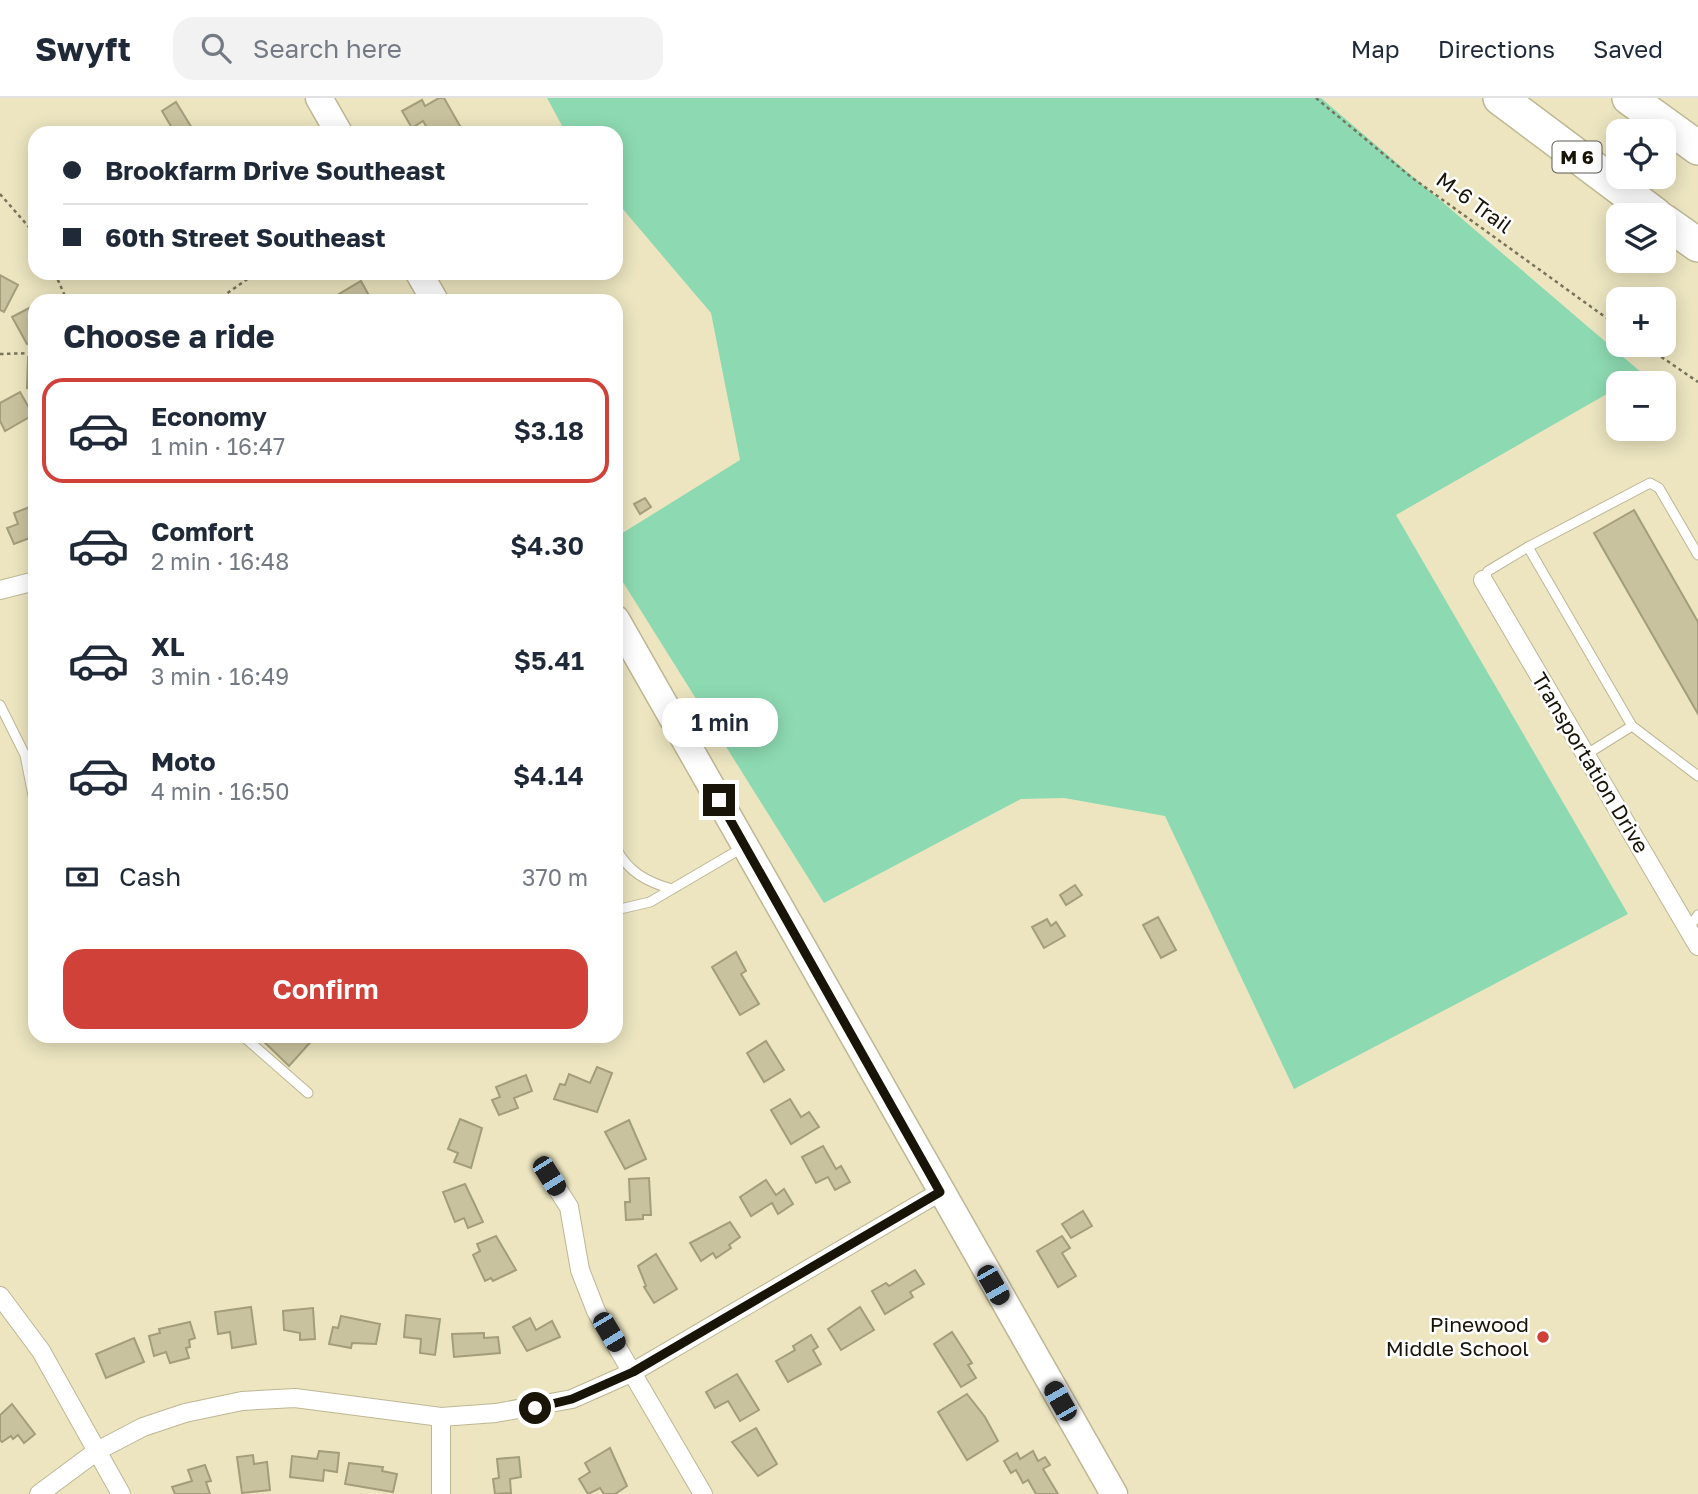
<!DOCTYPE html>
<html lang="en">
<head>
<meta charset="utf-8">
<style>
  body { margin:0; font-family:"Golos Text",sans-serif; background:#f2f2f3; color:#1f2937; height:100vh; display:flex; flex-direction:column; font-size:26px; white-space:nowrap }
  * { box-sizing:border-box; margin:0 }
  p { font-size:23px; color:#747a83 }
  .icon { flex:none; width:38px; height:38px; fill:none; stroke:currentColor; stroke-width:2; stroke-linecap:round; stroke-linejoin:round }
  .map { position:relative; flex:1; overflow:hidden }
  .drawer { position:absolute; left:28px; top:196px; width:595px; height:749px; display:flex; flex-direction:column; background:#fff; border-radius:21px; box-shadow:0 4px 18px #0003 }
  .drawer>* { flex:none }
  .hud { position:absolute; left:28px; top:28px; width:595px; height:154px; border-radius:21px; box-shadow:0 4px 18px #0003; display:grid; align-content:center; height:154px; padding:0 35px; background:#fff }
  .fabs { position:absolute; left:1606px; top:21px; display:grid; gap:14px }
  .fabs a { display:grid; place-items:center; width:70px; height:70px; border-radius:14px; background:#fff; box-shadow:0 4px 18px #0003; font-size:35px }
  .end { position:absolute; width:32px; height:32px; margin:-16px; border:9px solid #181508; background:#fff; box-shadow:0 0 0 4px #fff }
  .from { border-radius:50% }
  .bubble { position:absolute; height:49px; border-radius:21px; background:#fff; box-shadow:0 4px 18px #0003; font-size:23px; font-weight:600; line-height:49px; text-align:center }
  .car { position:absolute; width:21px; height:42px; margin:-21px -10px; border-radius:9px; box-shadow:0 0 5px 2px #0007; background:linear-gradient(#222 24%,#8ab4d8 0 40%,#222 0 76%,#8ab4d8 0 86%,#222 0) }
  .hud b { display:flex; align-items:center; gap:24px; height:66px; font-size:26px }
  .hud b+b { border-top:2px solid #e0e1e3 }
  .hud i { width:18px; height:18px; background:#1f2937 }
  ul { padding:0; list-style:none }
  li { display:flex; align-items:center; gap:21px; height:105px; margin:0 14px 10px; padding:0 21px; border:4px solid transparent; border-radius:21px }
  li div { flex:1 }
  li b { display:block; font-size:26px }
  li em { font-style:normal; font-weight:600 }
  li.on { border-color:#cf4139 }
  li>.icon { width:63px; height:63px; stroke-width:1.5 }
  h2 { padding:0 35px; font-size:32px; line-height:84px }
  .pay { display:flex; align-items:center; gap:18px; height:77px; padding:0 35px; font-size:26px }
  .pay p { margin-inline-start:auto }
  .cta { display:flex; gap:14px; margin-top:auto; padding:14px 35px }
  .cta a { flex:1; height:80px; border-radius:21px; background:#cf4139; color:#fff; font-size:28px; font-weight:600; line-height:80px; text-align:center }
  header { display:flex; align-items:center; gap:42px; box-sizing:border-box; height:98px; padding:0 35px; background:#fff; border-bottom:2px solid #e0e1e3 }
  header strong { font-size:33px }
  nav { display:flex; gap:38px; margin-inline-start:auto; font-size:24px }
  .search { width:490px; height:63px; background:#f2f2f3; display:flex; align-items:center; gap:18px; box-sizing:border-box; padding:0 24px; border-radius:21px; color:#747a83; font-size:26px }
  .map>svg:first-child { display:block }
  .green { fill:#8ddab2 }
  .building { fill:#c9c29f; stroke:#a49d7b; stroke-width:2 }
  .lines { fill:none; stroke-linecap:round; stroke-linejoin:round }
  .lane-casing { stroke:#beb794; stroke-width:11 }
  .street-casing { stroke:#beb794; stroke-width:20 }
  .secondary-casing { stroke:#beb794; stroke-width:29 }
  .highway-casing { stroke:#beb794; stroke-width:36 }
  .path { stroke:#78745c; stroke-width:2.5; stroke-dasharray:3.5 3.5; stroke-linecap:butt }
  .lane { stroke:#fff; stroke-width:9 }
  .street { stroke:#fff; stroke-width:18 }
  .secondary { stroke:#fff; stroke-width:26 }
  .highway { stroke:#fff; stroke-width:33 }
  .route { stroke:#181508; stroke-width:9 }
  .poi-dot { fill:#cf4139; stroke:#fff; stroke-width:2.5 }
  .labels { text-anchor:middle; stroke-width:5; stroke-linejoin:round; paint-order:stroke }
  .shield { fill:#fff; stroke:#5d5b52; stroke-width:2 }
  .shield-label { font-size:19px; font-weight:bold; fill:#181508 }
  .street-label { font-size:21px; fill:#181508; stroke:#fff }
  .poi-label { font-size:21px; fill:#181508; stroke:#fff; text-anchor:end }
</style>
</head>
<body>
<header>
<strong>Swyft</strong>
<div class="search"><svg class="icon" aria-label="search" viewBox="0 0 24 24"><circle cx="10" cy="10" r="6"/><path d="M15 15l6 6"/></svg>Search here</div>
<nav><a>Map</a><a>Directions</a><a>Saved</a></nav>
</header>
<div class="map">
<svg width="1698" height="1396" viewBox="0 0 1698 1396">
  <rect width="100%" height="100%" fill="#ece5c0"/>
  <path class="green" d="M547,0H1321L1642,275L1619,285V289L1396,417L1628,816L1294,991L1165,718L1064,700L1021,701L824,805L616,473V439L740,362L711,215L616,103V35H566Z"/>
  <g class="building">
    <path d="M439,0H444L464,35H430L423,23L412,30L402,13L422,2L425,8Z"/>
    <path d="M176,4L195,35H175L162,13Z"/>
    <path d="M0,177L18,187L4,214L0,212Z"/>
    <path d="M361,183L372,203H337L334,199Z"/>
    <path d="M35,207V241L27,246L12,219Z"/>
    <path d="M28,259L35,260V291L27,290Z"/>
    <path d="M20,294L33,317L5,333L0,323V305Z"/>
    <path d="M645,400L651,409L640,416L634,406Z"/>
    <path d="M35,407V438L14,446L7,430L18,426L14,415Z"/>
    <path d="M1634,412L1698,524V616L1594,435Z"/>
    <path d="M1075,787L1082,797L1066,807L1060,797Z"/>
    <path d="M1158,819L1176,852L1161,860L1143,827Z"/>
    <path d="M1047,821L1051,828L1056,824L1065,838L1044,850L1032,829Z"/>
    <path d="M736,854L746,873L741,876L759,906L740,917L712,869Z"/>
    <path d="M258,938H316L289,968Z"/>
    <path d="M766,943L784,972L764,984L747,955Z"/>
    <path d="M597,969L612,975L597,1014L554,1001L560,986L565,987L569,976L590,985Z"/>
    <path d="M526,977L532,993L514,1000L518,1010L499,1017L492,1002L500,999L496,989Z"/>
    <path d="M790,1001L801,1019L809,1014L819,1029L791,1046L771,1012Z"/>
    <path d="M460,1021L482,1030L471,1070L454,1064L458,1055L448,1051Z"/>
    <path d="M629,1022L646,1061L625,1071L605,1034Z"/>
    <path d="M823,1048L836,1071L841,1068L850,1084L835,1092L828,1079L816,1085L802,1059Z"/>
    <path d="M649,1080L651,1117H643V1121L626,1122L625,1104H630L629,1081Z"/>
    <path d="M766,1082L776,1097L784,1091L793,1106L778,1116L772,1105L751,1118L740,1099Z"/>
    <path d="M465,1086L483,1124L468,1130L464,1120L455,1124L443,1094Z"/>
    <path d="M1083,1113L1092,1128L1071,1140L1062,1126Z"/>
    <path d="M730,1124L740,1139L729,1147L731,1150L716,1160L713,1155L701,1163L690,1145Z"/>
    <path d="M496,1138L516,1172L493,1183L491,1180L485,1183L473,1157L480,1153L477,1146Z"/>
    <path d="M1062,1138L1070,1150L1062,1155L1076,1178L1058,1189L1037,1153Z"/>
    <path d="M656,1156L677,1191L654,1205L644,1189L646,1188L638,1168Z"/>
    <path d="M915,1172L924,1186L910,1194L913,1199L885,1216L872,1193L886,1185L889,1188Z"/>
    <path d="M251,1209L256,1246L232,1250L230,1234L218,1236L215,1214Z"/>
    <path d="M860,1209L874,1232L841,1252L828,1231Z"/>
    <path d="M313,1210L315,1241L300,1242V1235L284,1232L283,1213Z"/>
    <path d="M406,1217L440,1221L435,1257L420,1255L421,1241L404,1239Z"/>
    <path d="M341,1218L380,1226L376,1246L352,1245L351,1250L329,1246L333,1229L338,1230Z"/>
    <path d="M530,1220L536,1232L552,1223L560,1239L527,1253L513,1229Z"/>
    <path d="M190,1224L195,1240L189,1242L190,1249L186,1250L189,1260L170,1265L166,1254L154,1258L149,1238L160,1235L159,1231Z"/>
    <path d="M952,1234L972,1265L968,1267L976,1280L961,1289L934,1246Z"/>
    <path d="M484,1235V1240L498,1239L500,1255L454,1259L452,1236Z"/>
    <path d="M811,1237L818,1249L813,1252L821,1266L788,1284L776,1263L795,1252L793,1248Z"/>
    <path d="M134,1240L144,1264L106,1280L96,1256Z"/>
    <path d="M737,1276L759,1312L740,1323L728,1303L715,1310L706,1294Z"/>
    <path d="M967,1296L985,1319L998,1343L967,1362L938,1314Z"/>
    <path d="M12,1306L35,1336L24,1345L18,1337L13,1341L11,1338L2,1344L0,1342V1317Z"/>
    <path d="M756,1330L777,1366L758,1378L732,1344Z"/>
    <path d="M610,1350L627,1388L615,1396H604L600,1390L588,1396L579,1381L590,1374L585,1365Z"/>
    <path d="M319,1353L339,1355L337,1374L324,1372L323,1383L290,1379L292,1358L317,1361Z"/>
    <path d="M1033,1353L1038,1363L1045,1359L1050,1367L1043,1371L1058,1396H1036L1028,1382L1023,1385L1016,1372L1011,1375L1004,1363L1017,1355L1020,1361Z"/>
    <path d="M253,1357L254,1366L267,1364L270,1392L242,1395L237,1359Z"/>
    <path d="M519,1359L521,1379L510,1381L511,1395L495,1396L493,1381L499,1380L497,1361Z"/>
    <path d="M349,1365L383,1369L382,1373L397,1376L393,1394L345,1386Z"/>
    <path d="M205,1367L211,1383L206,1384L210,1396H175L172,1389L192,1383L188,1372Z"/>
  </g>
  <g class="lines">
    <g class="lane-casing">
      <g id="lane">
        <path d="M1483,482L1488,473L1528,449"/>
        <path d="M0,607L25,657L35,708"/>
        <path d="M1632,628L1528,449L1650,385L1659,390L1698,457"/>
        <path d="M1587,656L1632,628L1698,678"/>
        <path d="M616,750C628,774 647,784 672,791"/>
        <path d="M616,812L650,804L742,750"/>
        <path d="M1688,831L1698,817"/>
        <path d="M243,938L308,995"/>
      </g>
    </g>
    <g class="street-casing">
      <g id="street">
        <path d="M1483,482L1698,848"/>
        <path d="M0,492L35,483"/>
        <path d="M549,1078L569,1109L580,1172L596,1213L703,1396"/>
        <path d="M0,1198L41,1253L121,1396"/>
        <path d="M441,1319V1396"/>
        <path d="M39,1396L97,1353L143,1329L185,1315L242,1303L295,1300L441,1319L496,1315L572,1301L633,1274L940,1094"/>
      </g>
    </g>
    <g class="secondary-casing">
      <g id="secondary">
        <path d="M319,0L339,35"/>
        <path d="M419,175L435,203"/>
        <path d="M616,521L1114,1396"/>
      </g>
    </g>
    <g class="highway-casing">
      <g id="highway">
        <path d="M1500,0L1656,117"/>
        <path d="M1629,0L1698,50"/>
        <path d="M1664,123L1698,147"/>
      </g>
    </g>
    <g class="path">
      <path d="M1316,0L1411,79L1619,229"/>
      <path d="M0,96L35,136"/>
      <path d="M55,175L67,203"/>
      <path d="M216,203L256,175"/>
      <path d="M1644,247L1698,284"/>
      <path d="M0,256L35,255"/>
    </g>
    <use href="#lane" class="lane"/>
    <use href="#street" class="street"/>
    <use href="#secondary" class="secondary"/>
    <use href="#highway" class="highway"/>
  </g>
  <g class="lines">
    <path class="route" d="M535,1310L572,1301L633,1274L940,1094L719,702"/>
  </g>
  <circle class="poi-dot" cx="1543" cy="1239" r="7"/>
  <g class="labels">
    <rect class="shield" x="1552.5" y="43.5" width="49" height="31" rx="5"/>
    <g class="shield-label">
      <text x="1577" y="66">M 6</text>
    </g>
    <g class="street-label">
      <text transform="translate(1474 105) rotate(36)" y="7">M-6 Trail</text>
      <text transform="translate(1590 665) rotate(59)" y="7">Transportation Drive</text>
    </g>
    <g class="poi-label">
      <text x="1529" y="1234">Pinewood<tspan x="1529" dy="24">Middle School</tspan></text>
    </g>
  </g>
</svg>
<div class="fabs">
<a><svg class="icon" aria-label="locate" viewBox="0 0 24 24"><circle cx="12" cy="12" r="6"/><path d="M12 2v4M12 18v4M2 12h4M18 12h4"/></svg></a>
<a><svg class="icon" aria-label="layers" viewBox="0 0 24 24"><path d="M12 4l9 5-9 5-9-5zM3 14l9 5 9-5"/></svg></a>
<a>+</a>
<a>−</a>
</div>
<i class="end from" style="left:535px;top:1310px"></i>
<i class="end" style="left:719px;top:702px"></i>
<div class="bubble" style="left:662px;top:600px;width:116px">1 min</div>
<i class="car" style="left:549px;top:1078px;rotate:148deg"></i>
<i class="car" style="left:993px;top:1187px;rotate:150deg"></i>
<i class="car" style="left:609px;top:1234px;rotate:149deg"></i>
<i class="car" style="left:1060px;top:1303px;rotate:330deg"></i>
<div class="hud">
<b><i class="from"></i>Brookfarm Drive Southeast</b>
<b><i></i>60th Street Southeast</b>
</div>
<section class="drawer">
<h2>Choose a ride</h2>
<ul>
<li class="on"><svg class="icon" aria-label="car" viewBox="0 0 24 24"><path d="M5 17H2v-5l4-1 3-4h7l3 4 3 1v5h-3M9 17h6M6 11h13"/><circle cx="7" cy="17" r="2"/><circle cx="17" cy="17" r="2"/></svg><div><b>Economy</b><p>1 min · 16:47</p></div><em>$3.18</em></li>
<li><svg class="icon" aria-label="car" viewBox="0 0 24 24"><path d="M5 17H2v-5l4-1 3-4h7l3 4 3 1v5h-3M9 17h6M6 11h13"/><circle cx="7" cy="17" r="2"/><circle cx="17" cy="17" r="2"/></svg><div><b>Comfort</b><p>2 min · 16:48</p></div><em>$4.30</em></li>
<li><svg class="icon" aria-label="car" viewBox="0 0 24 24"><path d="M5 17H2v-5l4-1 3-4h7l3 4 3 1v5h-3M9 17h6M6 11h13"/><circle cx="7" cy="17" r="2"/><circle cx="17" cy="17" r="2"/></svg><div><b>XL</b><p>3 min · 16:49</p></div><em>$5.41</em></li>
<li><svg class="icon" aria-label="car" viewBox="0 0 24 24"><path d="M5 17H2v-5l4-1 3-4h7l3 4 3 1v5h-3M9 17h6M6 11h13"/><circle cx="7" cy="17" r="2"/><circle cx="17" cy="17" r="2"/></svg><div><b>Moto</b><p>4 min · 16:50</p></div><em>$4.14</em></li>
</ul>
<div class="pay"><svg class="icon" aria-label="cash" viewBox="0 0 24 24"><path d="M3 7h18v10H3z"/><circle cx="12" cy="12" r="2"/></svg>Cash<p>370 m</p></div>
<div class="cta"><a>Confirm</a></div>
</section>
</div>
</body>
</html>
